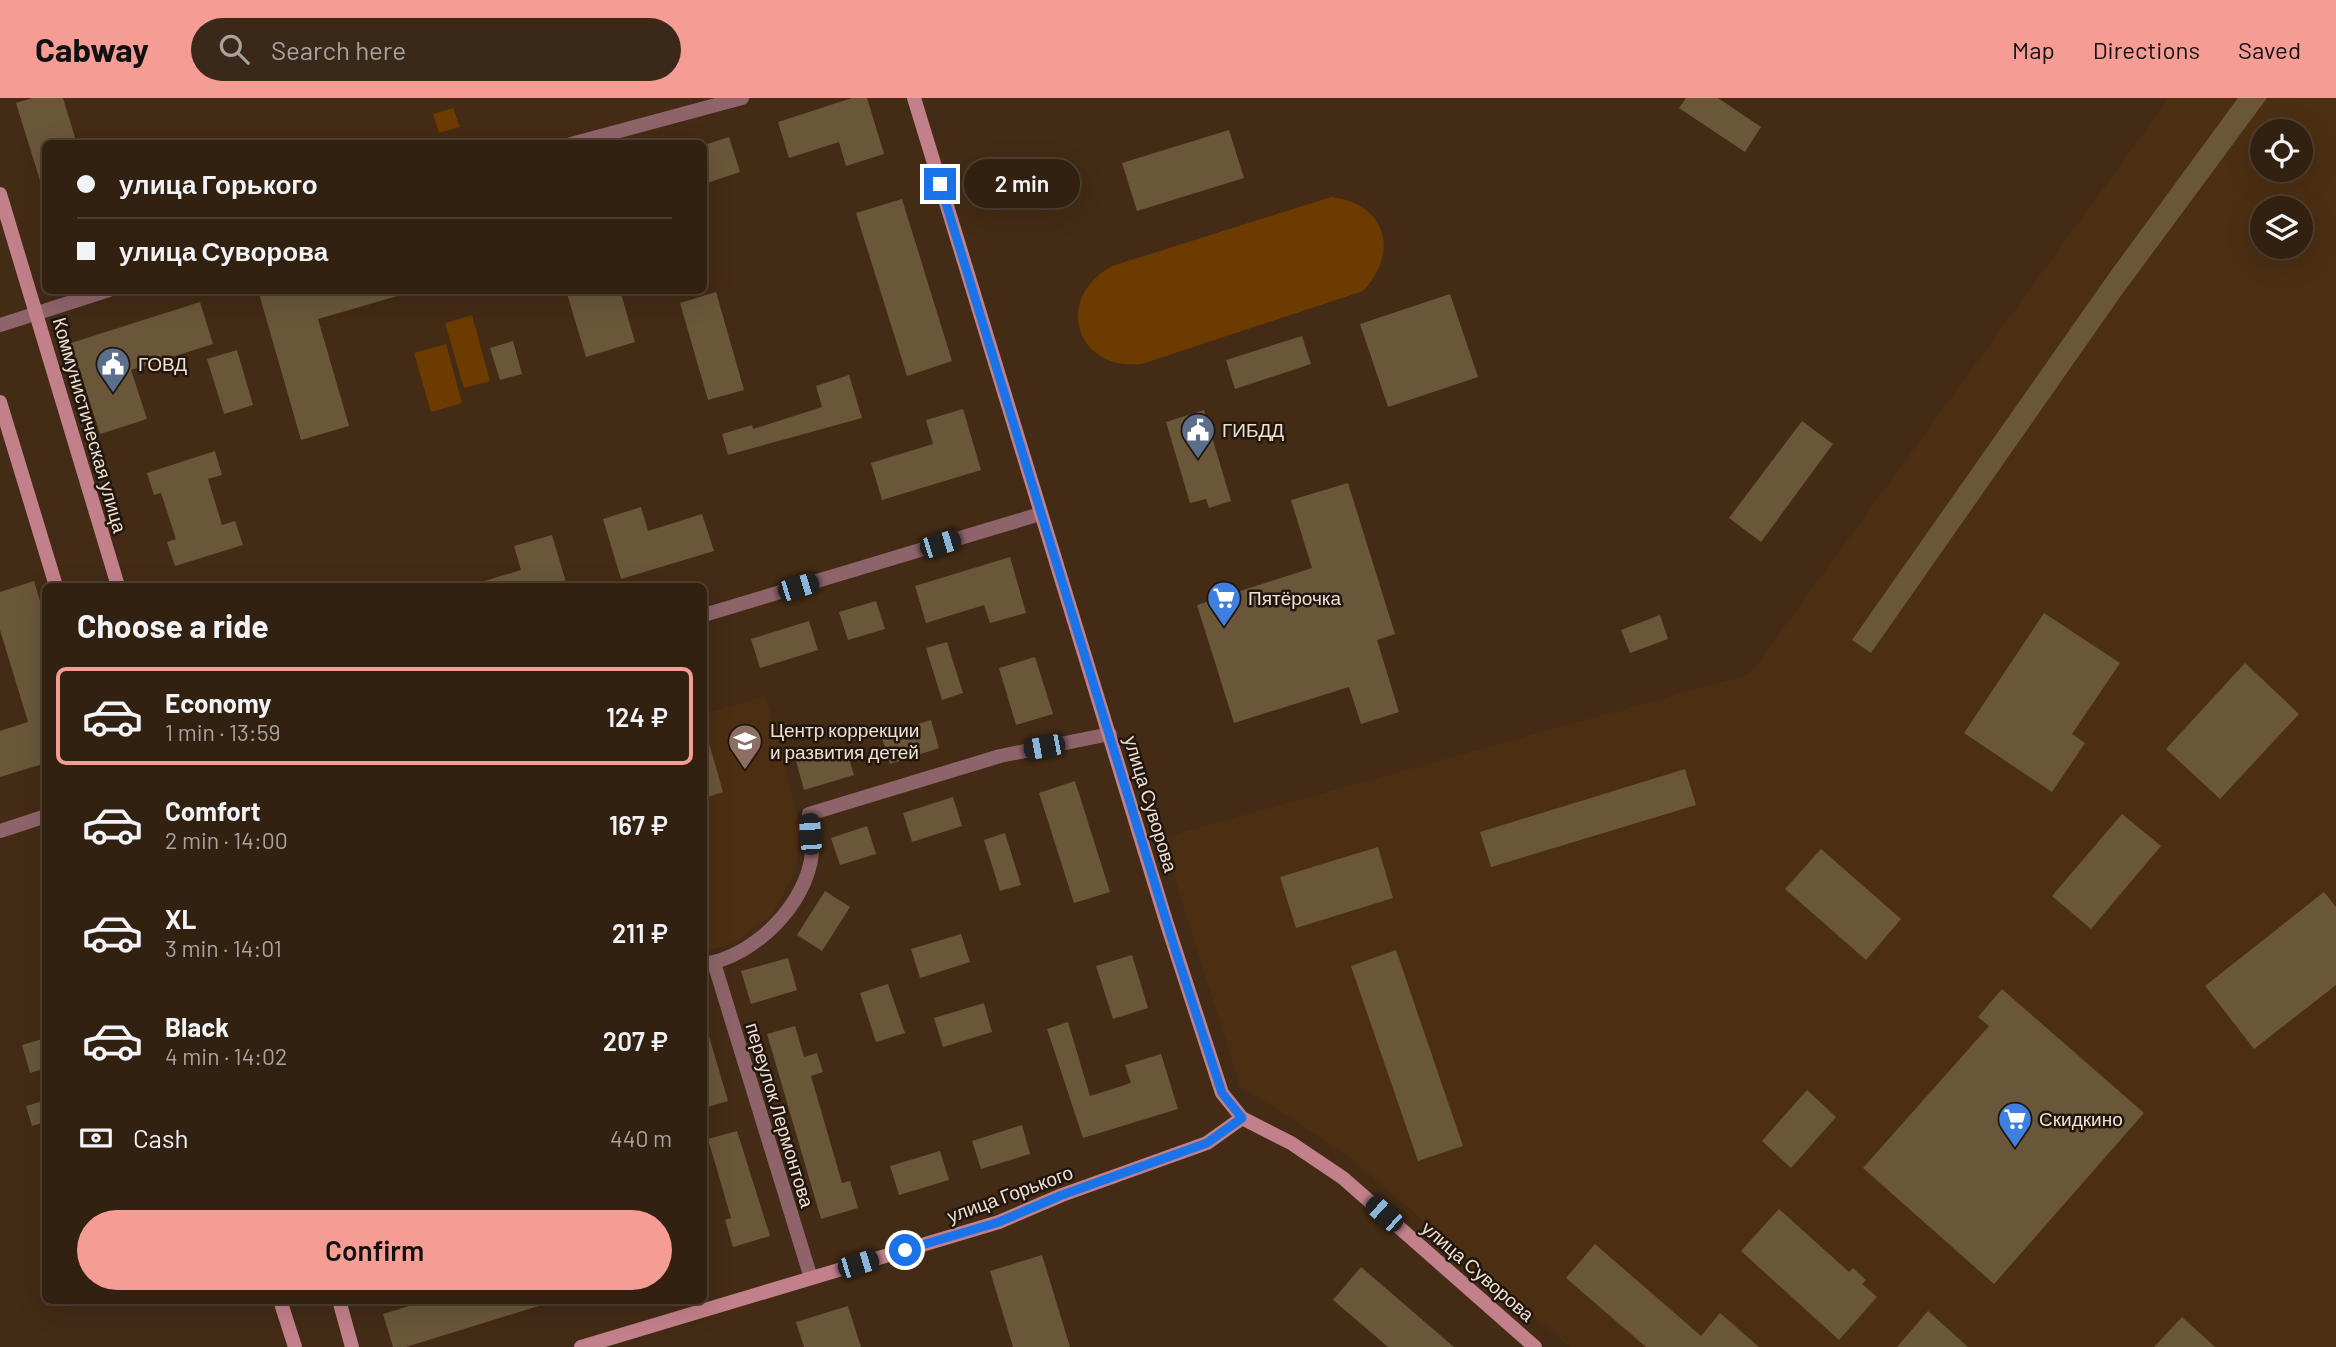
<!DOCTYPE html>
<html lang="en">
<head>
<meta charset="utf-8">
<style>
  body { margin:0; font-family:Barlow,sans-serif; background:#3a2819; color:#f1f3f6; height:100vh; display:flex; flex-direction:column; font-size:26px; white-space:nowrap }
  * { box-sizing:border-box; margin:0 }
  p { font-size:23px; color:#a8a39f }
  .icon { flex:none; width:38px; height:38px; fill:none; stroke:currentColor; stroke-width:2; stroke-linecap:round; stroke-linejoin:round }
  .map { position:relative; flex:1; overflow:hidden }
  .sheet { position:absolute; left:42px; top:485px; width:665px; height:721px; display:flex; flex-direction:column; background:#322010; border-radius:10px; box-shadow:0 7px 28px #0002,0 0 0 2px #4d3e30 }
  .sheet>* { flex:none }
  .hud { position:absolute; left:42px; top:42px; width:665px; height:154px; border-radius:10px; box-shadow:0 7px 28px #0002,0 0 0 2px #4d3e30; display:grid; align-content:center; height:154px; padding:0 35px; background:#322010 }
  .buttons { position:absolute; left:2250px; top:21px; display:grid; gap:14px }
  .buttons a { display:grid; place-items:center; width:63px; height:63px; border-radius:50%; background:#322010; box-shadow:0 7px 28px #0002,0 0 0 2px #4d3e30; font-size:35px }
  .end { position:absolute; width:32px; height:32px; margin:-16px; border:9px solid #1a73e8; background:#fff; box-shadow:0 0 0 4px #fff }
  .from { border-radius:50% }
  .bubble { position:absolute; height:49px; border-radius:24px; background:#322010; box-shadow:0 7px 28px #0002,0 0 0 2px #4d3e30; font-size:23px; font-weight:600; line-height:49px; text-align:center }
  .car { position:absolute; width:21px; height:42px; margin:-21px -10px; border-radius:9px; box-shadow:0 0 5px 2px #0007; background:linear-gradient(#222 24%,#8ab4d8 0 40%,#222 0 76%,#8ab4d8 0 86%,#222 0) }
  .hud b { display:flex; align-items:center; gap:24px; height:66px; font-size:26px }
  .hud b+b { border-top:2px solid #4d3e30 }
  .hud i { width:18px; height:18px; background:#f1f3f6 }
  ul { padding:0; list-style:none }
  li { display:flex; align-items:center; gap:21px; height:98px; margin:0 14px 10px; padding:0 21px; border:4px solid transparent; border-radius:10px }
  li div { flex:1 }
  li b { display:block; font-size:26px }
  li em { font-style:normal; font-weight:600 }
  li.on { border-color:#f59c95 }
  li>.icon { width:63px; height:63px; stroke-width:1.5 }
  h2 { padding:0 35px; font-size:32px; line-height:84px }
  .pay { display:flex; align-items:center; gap:18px; height:77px; padding:0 35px; font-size:26px }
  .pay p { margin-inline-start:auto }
  .cta { display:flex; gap:14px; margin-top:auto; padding:14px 35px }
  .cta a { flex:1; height:80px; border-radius:42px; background:#f59c95; color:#111; font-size:28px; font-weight:600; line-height:80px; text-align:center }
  header { display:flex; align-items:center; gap:42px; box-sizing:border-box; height:98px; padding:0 35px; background:#f59c95; color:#111 }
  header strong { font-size:33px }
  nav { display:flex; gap:38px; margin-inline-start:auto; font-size:24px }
  .search { width:490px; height:63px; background:#3a2819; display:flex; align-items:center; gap:18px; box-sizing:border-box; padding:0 24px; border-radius:38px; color:#a8a39f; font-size:26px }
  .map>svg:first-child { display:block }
  .built { fill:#4c2f13; fill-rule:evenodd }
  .green { fill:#6d3b00 }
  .building { fill:#6a573a }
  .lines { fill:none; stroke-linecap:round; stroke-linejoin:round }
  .minor { stroke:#8e646a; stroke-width:14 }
  .tertiary { stroke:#8e646a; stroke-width:14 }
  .secondary { stroke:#c2808a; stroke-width:14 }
  .route { stroke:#1a73e8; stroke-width:9 }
  .labels { text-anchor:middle; stroke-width:5; stroke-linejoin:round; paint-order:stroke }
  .poi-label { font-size:19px; fill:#f0e0d3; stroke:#21160d; text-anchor:start }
  .street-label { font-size:19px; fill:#f0e0d3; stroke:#21160d }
</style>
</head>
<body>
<header>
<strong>Cabway</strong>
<div class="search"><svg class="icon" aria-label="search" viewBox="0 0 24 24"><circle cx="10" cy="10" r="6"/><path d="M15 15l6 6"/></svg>Search here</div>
<nav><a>Map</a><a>Directions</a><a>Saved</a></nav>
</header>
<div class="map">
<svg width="2336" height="1249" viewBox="0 0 2336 1249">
  <rect width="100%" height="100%" fill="#432b15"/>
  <g class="built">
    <path d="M2169,0H2336V1249H1570L1346,1056L1240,988L1162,740L1750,576ZM2263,33H2301V72H2263ZM2263,110H2301V149H2263Z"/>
    <path d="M766,598L800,729L796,771L773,816L734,845L704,854V616Z"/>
  </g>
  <g class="green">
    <path d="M453,10L460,29L439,35L433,16Z"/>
    <path d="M1331,99C1386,105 1400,154 1363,193L1142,266C1076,274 1053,200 1112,168Z"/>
    <path d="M472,217L490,283L464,290L445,225Z"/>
    <path d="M446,246L462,305L431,314L414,255Z"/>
  </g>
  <g class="building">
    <path d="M32,0H63L77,46H46V88L42,89L16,5Z"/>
    <path d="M852,0H867L884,56L846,68L839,44L789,60L778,24Z"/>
    <path d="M1686,0H1718L1761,29L1745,54L1679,10Z"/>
    <path d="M2238,0H2267L2120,199L1871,555L1852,542L2111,173Z"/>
    <path d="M1229,32L1244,80L1137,113L1122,65Z"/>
    <path d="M729,39L740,74L704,86V47Z"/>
    <path d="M902,101L952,263L907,278L856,115Z"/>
    <path d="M258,192H400L401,197L318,221L349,328L301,342Z"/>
    <path d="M566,192H620L635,244L586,259Z"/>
    <path d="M716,194L744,292L708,302L680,205Z"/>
    <path d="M1450,196L1478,279L1388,309L1360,226Z"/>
    <path d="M200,204L213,246L131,272L147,321L100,336L71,245Z"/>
    <path d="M1302,238L1311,266L1235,291L1226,262Z"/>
    <path d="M513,243L522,276L500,282L490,250Z"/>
    <path d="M237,252L253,307L224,316L207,261Z"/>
    <path d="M849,277L862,320L728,357L722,336L752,327L753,331L822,309L816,288Z"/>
    <path d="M963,311L981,372L882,402L871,365L933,346L926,322Z"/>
    <path d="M1204,312L1231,403L1209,410L1206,401L1190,405L1166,324Z"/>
    <path d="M1802,323L1833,346L1761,444L1729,420Z"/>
    <path d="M215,353L222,377L208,381L222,427L235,423L243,447L175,468L167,444L176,441L161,395L154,397L147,375Z"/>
    <path d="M1348,385L1395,536L1377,542L1399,614L1361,626L1349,589L1234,625L1197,507L1312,470L1291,402Z"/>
    <path d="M641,409L648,433L702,416L714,453L621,481L603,421Z"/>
    <path d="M552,437L567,488H482L481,484L521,472L514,448Z"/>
    <path d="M1010,459L1026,515L990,525L984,507L926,525L915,488Z"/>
    <path d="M34,483L46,523V665L0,679V633L28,624L0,532V494Z"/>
    <path d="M876,503L885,531L848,542L839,514Z"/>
    <path d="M2044,515L2120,565L2072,636L2085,645L2052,694L1964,635Z"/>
    <path d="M1660,517L1668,541L1630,555L1621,532Z"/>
    <path d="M809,523L818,552L760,570L751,541Z"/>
    <path d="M947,544L963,595L942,602L926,550Z"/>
    <path d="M1035,559L1053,616L1016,627L999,570Z"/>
    <path d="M2245,565L2299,616L2220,701L2166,651Z"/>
    <path d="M931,622L939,650L890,666L881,637Z"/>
    <path d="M704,642H708L723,694L704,700Z"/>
    <path d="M845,648L854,677L804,692L796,663Z"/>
    <path d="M1685,671L1696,707L1491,769L1480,734Z"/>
    <path d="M1075,683L1110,794L1074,805L1039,695Z"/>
    <path d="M953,699L962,728L912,744L903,715Z"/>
    <path d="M2122,716L2161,748L2091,831L2052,798Z"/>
    <path d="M867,728L876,756L840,767L831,740Z"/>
    <path d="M1005,735L1021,787L1000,793L984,742Z"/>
    <path d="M1378,749L1393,800L1296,830L1280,779Z"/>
    <path d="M1821,751L1901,821L1866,862L1785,791Z"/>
    <path d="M825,793L850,809L822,853L797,837Z"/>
    <path d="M2324,794L2336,809V887L2254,951L2205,888Z"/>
    <path d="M961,836L970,864L920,880L911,851Z"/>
    <path d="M1396,852L1463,1048L1418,1063L1351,868Z"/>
    <path d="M1132,857L1148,910L1113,921L1096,868Z"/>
    <path d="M788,860L797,892L751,906L741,873Z"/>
    <path d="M888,886L905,935L876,944L860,895Z"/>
    <path d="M2002,891L2144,1015L1994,1186L1863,1070L1989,928L1978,919Z"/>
    <path d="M984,905L992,934L943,949L934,920Z"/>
    <path d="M1068,924L1090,998L1131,985L1125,967L1161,956L1178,1011L1083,1040L1047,931Z"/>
    <path d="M795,928L804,959L817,955L823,974L811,978L842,1085L850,1083L858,1110L821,1121L767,936Z"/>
    <path d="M708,935L728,1003L704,1010V936Z"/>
    <path d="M46,940V970L30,975L22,947Z"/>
    <path d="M1807,992L1836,1019L1791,1070L1762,1043Z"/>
    <path d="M46,1002V1024L32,1028L26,1008Z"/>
    <path d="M1022,1027L1030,1056L981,1071L972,1043Z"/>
    <path d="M737,1033L770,1138L733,1149L725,1122L731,1120L708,1041Z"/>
    <path d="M940,1053L949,1082L899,1097L890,1068Z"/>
    <path d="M1779,1111L1849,1174L1853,1170L1866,1182L1862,1186L1877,1199L1839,1242L1741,1153Z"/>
    <path d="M1595,1146L1701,1238L1720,1215L1759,1249H1646L1566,1180Z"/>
    <path d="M1042,1157L1070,1249H1013L990,1173Z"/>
    <path d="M1361,1169L1454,1249H1388L1333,1202Z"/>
    <path d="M429,1202H545V1206L406,1249H393L383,1216Z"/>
    <path d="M848,1208L861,1249H804L796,1224Z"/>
    <path d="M1928,1213L1968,1249H1897Z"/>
    <path d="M2182,1219L2215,1249H2154Z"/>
  </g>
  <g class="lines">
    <g class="minor">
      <path d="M571,46L742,0"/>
      <path d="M0,227L109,192"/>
      <path d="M0,733L46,718"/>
      <path d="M714,865L811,1180"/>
      <path d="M704,866C754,859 807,806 812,755C813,742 810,728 809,716L1000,658L1110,636"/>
    </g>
    <path class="tertiary" d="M704,517L1040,416"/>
    <g class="secondary">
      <path d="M914,0L1166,823L1222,995L1242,1020L1291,1045L1343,1080L1535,1249"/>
      <path d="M0,96L118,488"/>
      <path d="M0,304L56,488"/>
      <path d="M280,1202L295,1249"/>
      <path d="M339,1202L352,1249"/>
      <path d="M581,1249L999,1124L1062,1097L1207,1045L1242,1020"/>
    </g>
  </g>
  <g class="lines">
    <path class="route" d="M905,1152L999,1124L1062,1097L1207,1045L1242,1020L1222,995L1174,848L940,86"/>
  </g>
  <defs>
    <g id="civic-pin" transform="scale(1.75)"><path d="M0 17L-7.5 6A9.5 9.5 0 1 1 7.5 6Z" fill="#5c6f8a" stroke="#21160d"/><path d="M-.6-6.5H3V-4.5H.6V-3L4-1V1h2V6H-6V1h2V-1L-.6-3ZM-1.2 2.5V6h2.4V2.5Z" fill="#fff"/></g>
    <g id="supermarket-pin" transform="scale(1.75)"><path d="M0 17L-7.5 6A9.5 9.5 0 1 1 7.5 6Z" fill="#3f7fe0" stroke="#21160d"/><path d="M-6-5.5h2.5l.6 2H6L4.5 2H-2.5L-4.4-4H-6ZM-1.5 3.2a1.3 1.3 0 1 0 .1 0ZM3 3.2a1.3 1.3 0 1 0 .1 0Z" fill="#fff"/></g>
    <g id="school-pin" transform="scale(1.75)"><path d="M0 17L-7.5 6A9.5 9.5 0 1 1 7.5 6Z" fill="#8d6e63" stroke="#21160d"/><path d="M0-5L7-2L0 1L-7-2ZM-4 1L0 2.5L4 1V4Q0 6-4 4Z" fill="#fff"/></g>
  </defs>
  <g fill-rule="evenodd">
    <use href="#civic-pin" x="113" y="266"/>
    <use href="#civic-pin" x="1198" y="332"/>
    <use href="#supermarket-pin" x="1224" y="500"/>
    <use href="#school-pin" x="745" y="643"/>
    <use href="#supermarket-pin" x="2015" y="1021"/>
  </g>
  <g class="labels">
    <g class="poi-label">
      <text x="138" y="273">ГОВД</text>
      <text x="1222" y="339">ГИБДД</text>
      <text x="1248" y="507">Пятёрочка</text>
      <text x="770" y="639">Центр коррекции<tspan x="770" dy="22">и развития детей</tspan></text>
      <text x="2039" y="1028">Скидкино</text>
    </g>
    <g class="street-label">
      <text transform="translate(90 327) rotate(74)" y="7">Коммунистическая улица</text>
      <text transform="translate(1151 706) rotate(73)" y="7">улица Суворова</text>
      <text transform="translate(780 1017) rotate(73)" y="7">переулок Лермонтова</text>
      <text transform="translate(1010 1096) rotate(-20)" y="7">улица Горького</text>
      <text transform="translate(1478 1173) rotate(41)" y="7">улица Суворова</text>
    </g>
  </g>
</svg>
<div class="buttons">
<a><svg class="icon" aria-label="locate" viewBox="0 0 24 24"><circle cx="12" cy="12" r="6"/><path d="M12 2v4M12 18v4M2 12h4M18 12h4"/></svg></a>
<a><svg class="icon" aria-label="layers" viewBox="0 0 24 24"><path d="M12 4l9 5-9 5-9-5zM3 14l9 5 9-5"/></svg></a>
</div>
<i class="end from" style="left:905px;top:1152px"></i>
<i class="end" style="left:940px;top:86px"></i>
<div class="bubble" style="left:964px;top:61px;width:116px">2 min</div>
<i class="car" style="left:940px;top:446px;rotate:73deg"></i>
<i class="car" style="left:798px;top:489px;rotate:73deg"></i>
<i class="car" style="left:1044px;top:649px;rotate:259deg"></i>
<i class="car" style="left:810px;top:736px;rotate:356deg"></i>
<i class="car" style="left:1384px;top:1116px;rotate:312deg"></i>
<i class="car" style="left:858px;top:1166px;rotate:73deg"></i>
<div class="hud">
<b><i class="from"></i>улица Горького</b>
<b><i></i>улица Суворова</b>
</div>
<section class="sheet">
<h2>Choose a ride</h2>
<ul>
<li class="on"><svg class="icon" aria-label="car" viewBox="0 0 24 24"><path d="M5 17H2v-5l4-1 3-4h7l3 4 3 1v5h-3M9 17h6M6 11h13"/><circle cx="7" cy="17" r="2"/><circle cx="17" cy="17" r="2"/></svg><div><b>Economy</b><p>1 min · 13:59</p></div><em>124 ₽</em></li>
<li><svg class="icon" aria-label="car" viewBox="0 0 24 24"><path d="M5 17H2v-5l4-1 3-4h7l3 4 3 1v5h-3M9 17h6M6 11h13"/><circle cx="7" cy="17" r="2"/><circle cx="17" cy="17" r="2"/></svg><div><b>Comfort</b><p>2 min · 14:00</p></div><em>167 ₽</em></li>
<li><svg class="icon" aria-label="car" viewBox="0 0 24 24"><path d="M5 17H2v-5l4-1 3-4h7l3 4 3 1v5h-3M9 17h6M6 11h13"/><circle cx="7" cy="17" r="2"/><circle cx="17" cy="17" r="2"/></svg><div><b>XL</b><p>3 min · 14:01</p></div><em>211 ₽</em></li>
<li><svg class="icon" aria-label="car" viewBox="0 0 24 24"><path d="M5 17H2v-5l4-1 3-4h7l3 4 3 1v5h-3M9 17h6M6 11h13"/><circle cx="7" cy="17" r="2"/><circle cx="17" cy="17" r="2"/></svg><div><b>Black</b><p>4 min · 14:02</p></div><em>207 ₽</em></li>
</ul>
<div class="pay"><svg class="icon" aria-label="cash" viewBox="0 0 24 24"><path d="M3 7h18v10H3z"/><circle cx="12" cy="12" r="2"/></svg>Cash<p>440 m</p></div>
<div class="cta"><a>Confirm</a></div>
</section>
</div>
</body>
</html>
